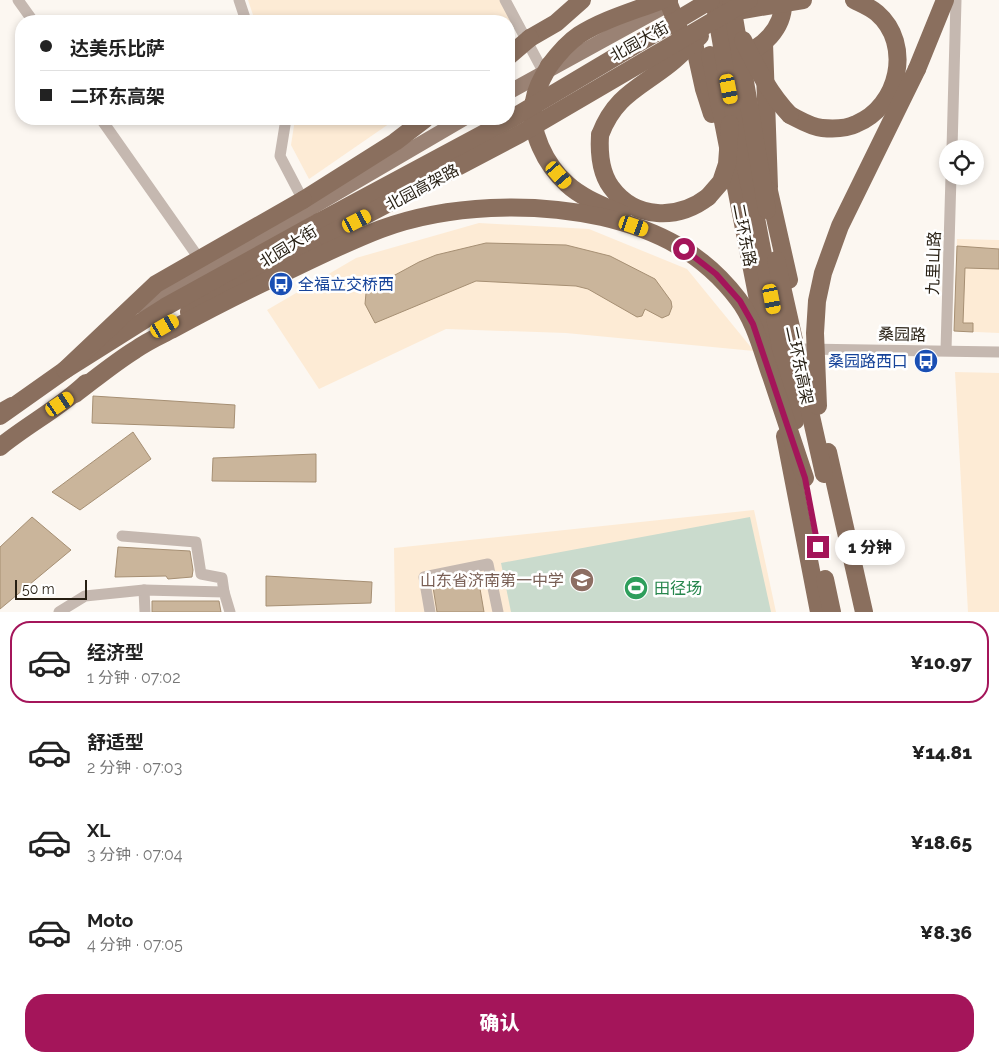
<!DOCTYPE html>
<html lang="zh">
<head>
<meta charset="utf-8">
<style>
  body { margin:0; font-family:Raleway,"Noto Sans SC",sans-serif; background:#f2f2f2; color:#222; height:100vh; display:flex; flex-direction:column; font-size:19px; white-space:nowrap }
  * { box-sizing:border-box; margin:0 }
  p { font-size:16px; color:#767676 }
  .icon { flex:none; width:28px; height:28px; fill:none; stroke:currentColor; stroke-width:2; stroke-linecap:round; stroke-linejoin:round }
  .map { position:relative; height:612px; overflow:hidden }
  .side { display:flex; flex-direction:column; background:#fff; flex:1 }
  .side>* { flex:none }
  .top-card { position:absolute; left:15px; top:15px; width:500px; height:110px; border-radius:20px; box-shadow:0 2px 8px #0003; display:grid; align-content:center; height:110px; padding:0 25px; background:#fff }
  .controls { position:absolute; left:939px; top:140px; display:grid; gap:10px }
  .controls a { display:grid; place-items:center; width:45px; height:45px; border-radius:50%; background:#fff; box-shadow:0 2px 8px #0003; font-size:25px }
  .scale { position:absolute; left:15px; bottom:12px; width:72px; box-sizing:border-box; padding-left:5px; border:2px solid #271f13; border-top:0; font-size:14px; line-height:18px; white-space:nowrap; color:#271f13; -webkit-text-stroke:4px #fff; paint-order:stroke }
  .end { position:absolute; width:22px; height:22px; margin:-11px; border:6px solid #a4155a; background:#fff; box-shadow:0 0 0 2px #fff }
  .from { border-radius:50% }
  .bubble { position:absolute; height:35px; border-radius:18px; background:#fff; box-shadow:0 2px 8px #0003; font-size:16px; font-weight:800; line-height:35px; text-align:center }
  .car { position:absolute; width:15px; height:30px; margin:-15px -8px; border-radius:6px; box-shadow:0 0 4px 1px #0007; background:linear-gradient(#f5c518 24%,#345 0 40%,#f5c518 0 76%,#345 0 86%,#f5c518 0) }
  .top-card b { display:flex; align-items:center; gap:18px; height:48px; font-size:19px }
  .top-card b+b { border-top:1px solid #e0e0e0 }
  .top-card i { width:12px; height:12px; background:#222 }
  ul { padding:9px 0 0; list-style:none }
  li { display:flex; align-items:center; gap:15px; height:82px; margin:0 10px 8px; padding:0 15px; border:2px solid transparent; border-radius:20px }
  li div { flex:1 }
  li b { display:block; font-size:19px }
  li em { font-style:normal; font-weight:800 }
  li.current { border-color:#a4155a }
  li>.icon { width:45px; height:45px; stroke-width:1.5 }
  .action { display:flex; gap:10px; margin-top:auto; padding:10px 25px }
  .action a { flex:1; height:58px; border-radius:20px; background:#a4155a; color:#fff; font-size:20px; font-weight:800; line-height:58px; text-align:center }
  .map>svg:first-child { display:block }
  .built { fill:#fdebd5 }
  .green { fill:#cadbcd }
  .building { fill:#cab59b; stroke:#a68f73 }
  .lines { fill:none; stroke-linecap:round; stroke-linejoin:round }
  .minor { stroke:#c5b8b0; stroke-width:11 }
  .major { stroke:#9a8274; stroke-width:15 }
  .highway { stroke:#8a6f5e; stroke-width:18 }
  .highway-bridge { stroke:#8a6f5e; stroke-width:18 }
  .route { stroke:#a4155a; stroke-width:6 }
  .labels { text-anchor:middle; stroke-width:5; stroke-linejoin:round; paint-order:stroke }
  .street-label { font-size:16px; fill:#271f13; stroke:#fff }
  .transit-label { font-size:16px; fill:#164399; stroke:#fff; text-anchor:start }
  .education-label { font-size:16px; fill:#785e54; stroke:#fff; text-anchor:end }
  .leisure-label { font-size:16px; fill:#27864d; stroke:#fff; text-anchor:start }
</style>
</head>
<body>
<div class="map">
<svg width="999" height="612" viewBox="0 0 999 612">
  <rect width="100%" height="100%" fill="#fcf7f1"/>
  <g class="built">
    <path d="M248,0H503L516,26L509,33V21H255Z"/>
    <path d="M295,119H396L309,179L291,145Z"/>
    <path d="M479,223L589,229L687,269L754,351L566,333L446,329L319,389L267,310L356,258Z"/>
    <path d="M957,239L999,240V333L954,331Z"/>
    <path d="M955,372L999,373V612H968Z"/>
    <path d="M754,510L776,612H395L394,548Z"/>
  </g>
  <path class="green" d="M750,517L771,612H511L501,563Z"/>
  <g class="building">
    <path d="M486,243L566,245L610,256L655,279L671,301L672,307L669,315L662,318L645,309L642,316L637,317L588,289L576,286L476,281L375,323L365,304L366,293L371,288L419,262L436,255Z"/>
    <path d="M957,246L999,249V269L965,268L963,323H973V332L954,331Z"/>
    <path d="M93,396L235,405L234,428L92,423Z"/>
    <path d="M133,432L151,459L80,510L52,492Z"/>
    <path d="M316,454V482L212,481L213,458Z"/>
    <path d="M32,517L71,550L0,609V547Z"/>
    <path d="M118,547L190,551L193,570L192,577L168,579L166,576L115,577Z"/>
    <path d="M266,576L372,582L371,603L266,606Z"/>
    <path d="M478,577L484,612H437L433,587Z"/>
    <path d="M152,601H219L221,612H152Z"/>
  </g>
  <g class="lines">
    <g class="minor">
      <path d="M18,0L33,21"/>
      <path d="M239,0L246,21"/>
      <path d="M505,0L544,73"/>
      <path d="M101,119L203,264"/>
      <path d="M286,119L280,156L303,200"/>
      <path d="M952,149L956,0"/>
      <path d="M804,349L999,352"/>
      <path d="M946,350L951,176"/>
      <path d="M122,536L196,542L201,574L222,578L224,592"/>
      <path d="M144,590L145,612"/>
      <path d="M59,612L85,596L144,590L224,592L230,612"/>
      <path d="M430,612L424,577L488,564L498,612"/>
    </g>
    <g class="major">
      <path d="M509,92L669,4"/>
      <path d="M145,310L227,257L463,119"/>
    </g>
    <g class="highway">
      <path d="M669,0V4L682,37L695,48"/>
      <path d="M530,38L556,23L582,0"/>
      <path d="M764,43L769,187"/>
      <path d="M695,48L704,89L712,114"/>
      <path d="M710,55L768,351"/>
      <path d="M736,56C762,51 785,27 783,0"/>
      <path d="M549,66C558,54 567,43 579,35C604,19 634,11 662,0"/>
      <path d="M917,69L945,0"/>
      <path d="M790,115C800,120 811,127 822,128C833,129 846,129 856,124C899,107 913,44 877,13C870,7 862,4 854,0"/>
      <path d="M600,135C599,152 600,172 611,187C635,220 678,220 708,197"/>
      <path d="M769,191L789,280"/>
      <path d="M303,200L395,142L425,119"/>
      <path d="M189,312L326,236"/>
      <path d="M0,416L65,370L165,307L319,222"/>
      <path d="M785,436L819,612"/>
      <path d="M0,447C28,424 60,408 86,383"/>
      <path d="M828,452L864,612"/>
      <path d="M825,579L832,612"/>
    </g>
    <g class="highway-bridge">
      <path d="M714,0L732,104L751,192L795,421"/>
      <path d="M731,0L767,210"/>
      <path d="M737,11L803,0"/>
      <path d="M743,40C757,68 768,92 790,115"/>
      <path d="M509,56L530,38"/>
      <path d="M549,66C543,77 536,88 534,101C528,131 546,165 567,184C582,198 604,206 622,214"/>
      <path d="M600,135C615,95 640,88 671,63C681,55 690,45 700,36"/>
      <path d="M708,197L721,182L727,164L730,124"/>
      <path d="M319,222L511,119L711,0"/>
      <path d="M326,236L520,134L749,0"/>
      <path d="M776,260L824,474"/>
      <path d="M65,370L156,284L303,200"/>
      <path d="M75,394C95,379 114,363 135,350C146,342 159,336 171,330C204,312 237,295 271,279C307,262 344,243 381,229C449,204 532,202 602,217C658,230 703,253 738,299C755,321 762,351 771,376C782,410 794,444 805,478"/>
      <path d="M818,406L815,333L817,301L823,273L840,226L917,69"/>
      <path d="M0,413L12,406"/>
    </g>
  </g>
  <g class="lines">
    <path class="route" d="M684,249L716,274L740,301L753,324L805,478L818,547"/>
  </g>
  <defs>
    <g id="bus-disc" transform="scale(1.25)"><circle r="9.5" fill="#1a4fb4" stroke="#fff"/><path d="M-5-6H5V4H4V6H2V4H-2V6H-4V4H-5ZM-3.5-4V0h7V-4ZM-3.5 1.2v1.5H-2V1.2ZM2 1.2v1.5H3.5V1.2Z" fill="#fff"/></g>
    <g id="school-disc" transform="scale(1.25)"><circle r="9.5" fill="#8d6e63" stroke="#fff"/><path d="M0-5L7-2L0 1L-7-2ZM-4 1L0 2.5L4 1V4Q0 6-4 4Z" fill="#fff"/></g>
    <g id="stadium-disc" transform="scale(1.25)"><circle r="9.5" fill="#2e9e5b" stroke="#fff"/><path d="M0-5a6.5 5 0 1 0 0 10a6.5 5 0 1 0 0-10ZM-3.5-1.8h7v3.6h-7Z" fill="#fff"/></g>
  </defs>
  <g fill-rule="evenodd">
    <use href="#bus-disc" x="281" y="284"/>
    <use href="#bus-disc" x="926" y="361"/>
    <use href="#school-disc" x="582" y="580"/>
    <use href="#stadium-disc" x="636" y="588"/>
  </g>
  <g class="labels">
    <g class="street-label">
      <text transform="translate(639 41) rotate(-29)" y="6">北园大街</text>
      <text transform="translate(422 187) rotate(-28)" y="6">北园高架路</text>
      <text transform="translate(745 235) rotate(79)" y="6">二环东路</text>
      <text transform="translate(288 246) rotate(-32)" y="6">北园大街</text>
      <text transform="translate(933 263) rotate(-88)" y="6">九里山路</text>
      <text transform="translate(902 334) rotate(1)" y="6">桑园路</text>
      <text transform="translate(800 365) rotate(78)" y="6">二环东高架</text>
    </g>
    <g class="transit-label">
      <text x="298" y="290">全福立交桥西</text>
      <text x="908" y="367" text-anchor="end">桑园路西口</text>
    </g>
    <g class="education-label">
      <text x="564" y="586">山东省济南第一中学</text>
    </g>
    <g class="leisure-label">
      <text x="654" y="594">田径场</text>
    </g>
  </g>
</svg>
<div class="controls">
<a><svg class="icon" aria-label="locate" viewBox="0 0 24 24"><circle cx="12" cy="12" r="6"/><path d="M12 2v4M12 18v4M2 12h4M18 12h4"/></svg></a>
</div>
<div class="scale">50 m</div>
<i class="end from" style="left:684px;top:249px"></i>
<i class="end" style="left:818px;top:547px"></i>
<div class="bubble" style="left:835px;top:530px;width:70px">1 分钟</div>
<i class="car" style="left:729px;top:89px;rotate:169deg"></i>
<i class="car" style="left:559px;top:175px;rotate:139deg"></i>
<i class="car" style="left:357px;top:221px;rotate:63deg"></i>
<i class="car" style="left:634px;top:226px;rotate:109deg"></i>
<i class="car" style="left:772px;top:299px;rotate:169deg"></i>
<i class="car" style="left:165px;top:326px;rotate:60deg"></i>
<i class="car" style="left:60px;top:404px;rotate:56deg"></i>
<div class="top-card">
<b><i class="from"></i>达美乐比萨</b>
<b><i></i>二环东高架</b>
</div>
</div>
<section class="side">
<ul>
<li class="current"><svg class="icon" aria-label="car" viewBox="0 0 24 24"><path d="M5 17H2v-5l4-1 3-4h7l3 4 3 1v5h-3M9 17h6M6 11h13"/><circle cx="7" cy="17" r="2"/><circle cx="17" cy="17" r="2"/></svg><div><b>经济型</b><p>1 分钟 · 07:02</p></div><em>¥10.97</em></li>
<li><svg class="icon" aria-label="car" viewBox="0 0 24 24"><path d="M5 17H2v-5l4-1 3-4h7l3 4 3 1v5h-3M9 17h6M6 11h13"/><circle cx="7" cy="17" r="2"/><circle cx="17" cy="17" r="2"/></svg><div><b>舒适型</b><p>2 分钟 · 07:03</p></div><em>¥14.81</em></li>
<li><svg class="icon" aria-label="car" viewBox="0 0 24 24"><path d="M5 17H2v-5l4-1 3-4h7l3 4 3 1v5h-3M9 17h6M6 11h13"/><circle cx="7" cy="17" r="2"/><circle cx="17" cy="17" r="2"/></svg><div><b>XL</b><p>3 分钟 · 07:04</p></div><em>¥18.65</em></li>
<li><svg class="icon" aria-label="car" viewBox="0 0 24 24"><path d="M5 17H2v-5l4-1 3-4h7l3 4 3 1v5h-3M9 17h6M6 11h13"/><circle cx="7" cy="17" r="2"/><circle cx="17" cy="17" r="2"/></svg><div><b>Moto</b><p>4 分钟 · 07:05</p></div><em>¥8.36</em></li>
</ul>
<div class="action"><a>确认</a></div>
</section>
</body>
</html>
